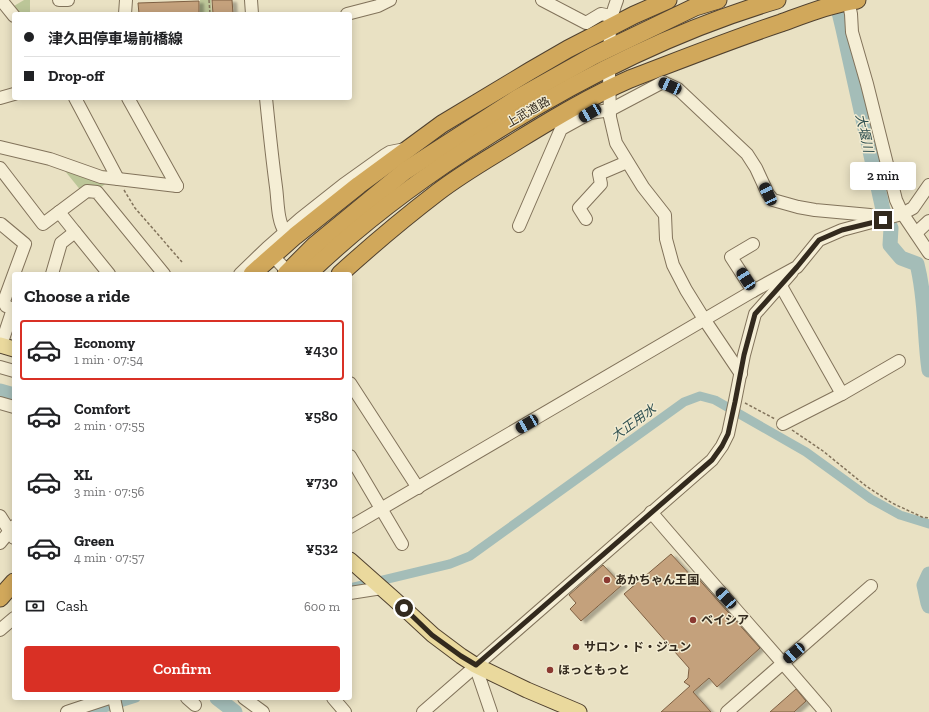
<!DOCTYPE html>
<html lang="en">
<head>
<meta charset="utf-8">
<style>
  body { margin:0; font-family:"Zilla Slab","Noto Sans JP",serif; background:#f6f6f6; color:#202124; height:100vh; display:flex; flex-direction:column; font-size:15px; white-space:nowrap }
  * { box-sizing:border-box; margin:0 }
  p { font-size:13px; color:#757577 }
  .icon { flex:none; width:22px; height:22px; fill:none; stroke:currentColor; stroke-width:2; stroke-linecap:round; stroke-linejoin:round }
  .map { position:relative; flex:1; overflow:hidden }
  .panel { position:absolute; left:12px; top:272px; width:340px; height:428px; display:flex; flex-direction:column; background:#fff; border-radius:4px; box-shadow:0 2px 10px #0003 }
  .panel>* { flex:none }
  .guide { position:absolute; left:12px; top:12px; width:340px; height:88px; border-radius:4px; box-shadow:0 2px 10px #0003; display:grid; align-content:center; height:88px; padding:0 12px; background:#fff }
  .end { position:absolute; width:18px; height:18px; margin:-9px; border:5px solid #332a1e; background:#fff; box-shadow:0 0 0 2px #fff }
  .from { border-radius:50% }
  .bubble { position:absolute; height:28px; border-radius:4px; background:#fff; box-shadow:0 2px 10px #0003; font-size:13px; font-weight:600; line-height:28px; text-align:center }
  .car { position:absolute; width:12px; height:24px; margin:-12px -6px; border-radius:5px; box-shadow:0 0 3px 1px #0007; background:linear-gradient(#222 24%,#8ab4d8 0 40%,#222 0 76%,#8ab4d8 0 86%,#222 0) }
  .guide b { display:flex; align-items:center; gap:14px; height:38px; font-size:15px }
  .guide b+b { border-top:1px solid #e0e0e0 }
  .guide i { width:10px; height:10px; background:#202124 }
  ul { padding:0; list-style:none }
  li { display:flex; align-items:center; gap:12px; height:60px; margin:0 8px 6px; padding:0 4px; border:2px solid transparent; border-radius:4px }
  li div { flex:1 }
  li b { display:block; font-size:15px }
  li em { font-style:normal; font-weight:600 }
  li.current { border-color:#d93025 }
  li>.icon { width:36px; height:36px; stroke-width:1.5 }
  h2 { padding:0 12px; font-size:18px; line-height:48px }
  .pay { display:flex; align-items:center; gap:10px; height:44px; padding:0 12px; font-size:15px }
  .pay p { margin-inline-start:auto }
  .button { display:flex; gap:8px; margin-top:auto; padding:8px 12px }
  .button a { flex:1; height:46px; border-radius:4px; background:#d93025; color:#fff; font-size:16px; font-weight:600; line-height:46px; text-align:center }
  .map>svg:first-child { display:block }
  .green { fill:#bcc698 }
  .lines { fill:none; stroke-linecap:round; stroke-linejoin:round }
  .canal { stroke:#a4bdb8; stroke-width:9 }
  .river { stroke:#a4bdb8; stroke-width:15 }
  .building { fill:#c4a17c; stroke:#7e6043; filter:url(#shadow) }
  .minor-casing { stroke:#82735b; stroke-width:14 }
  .major-casing { stroke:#50412f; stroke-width:17 }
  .highway-casing { stroke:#50412f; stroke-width:19 }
  .path { stroke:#82735b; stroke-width:1.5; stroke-dasharray:3 2; stroke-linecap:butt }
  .minor { stroke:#f5eed5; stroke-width:12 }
  .major { stroke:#ead99d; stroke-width:15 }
  .highway { stroke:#d1a85b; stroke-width:17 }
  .route { stroke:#332a1e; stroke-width:5 }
  .poi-dot { fill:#8b3931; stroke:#f2ebd1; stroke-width:1.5 }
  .labels { text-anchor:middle; stroke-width:3; stroke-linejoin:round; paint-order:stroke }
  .street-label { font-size:12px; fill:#332a1e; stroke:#f2ebd1 }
  .poi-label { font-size:12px; font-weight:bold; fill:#332a1e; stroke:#f2ebd1; text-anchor:start }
  .water-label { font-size:13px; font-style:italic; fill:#2f5051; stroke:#f2ebd1 }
</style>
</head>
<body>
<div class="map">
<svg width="929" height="712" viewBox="0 0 929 712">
  <defs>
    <filter id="shadow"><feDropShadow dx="4.5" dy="2.5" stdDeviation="1" flood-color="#0004"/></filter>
  </defs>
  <rect width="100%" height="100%" fill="#e9e1c3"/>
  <g class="green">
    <path d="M24,0H30V14H20L14,6Z"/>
    <path d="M200,0H211L212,14H200Z"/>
    <path d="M61,166L108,182L97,190L82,192Z"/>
  </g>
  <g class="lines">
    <g class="canal">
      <path d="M350,588L450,564L470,556L684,402L700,396L715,400L806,452L871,499L900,515L929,524"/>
      <path d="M92,712L136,698"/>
    </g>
    <g class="river">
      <path d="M836,0L843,29L883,210L891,228L890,245L901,258L917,264C926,299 924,335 929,370"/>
      <path d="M0,391L14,395"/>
      <path d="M929,574L924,585L928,603L929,606"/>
      <path d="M217,698L235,712"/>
    </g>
  </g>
  <g class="building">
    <path d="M212,0H232L233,14H213Z"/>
    <path d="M199,1V14H139L138,3Z"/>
    <path d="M671,554L693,578L695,575L760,648L717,687L709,678L693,692L711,712H661L690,686L684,682L688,678L689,668L624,594Z"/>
    <path d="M603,565L622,585L581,621L570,609L576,603L569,595Z"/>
    <path d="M796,689L806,701L794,712H770Z"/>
  </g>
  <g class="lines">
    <g class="minor-casing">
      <g id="minor">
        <path d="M1,0L14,16"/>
        <path d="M59,0H68"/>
        <path d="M251,0L252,14"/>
        <path d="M542,0L586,23L601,14L611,16"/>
        <path d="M848,0L851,14L852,32L867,84L896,200L902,213L929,253"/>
        <path d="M125,14L126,0"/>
        <path d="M347,14L378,6L390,0"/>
        <path d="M610,46C609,26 610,19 617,0"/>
        <path d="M609,73L610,117L616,143L643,187L665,215L666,239L673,265L686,290L704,319L741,374"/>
        <path d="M0,98L14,94"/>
        <path d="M75,98L118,179"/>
        <path d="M128,98L177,186"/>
        <path d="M266,98C269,128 272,157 276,187C278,201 277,220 285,232"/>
        <path d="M0,147L50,159L101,177L177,186"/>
        <path d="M0,168L43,224L59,212L75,232"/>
        <path d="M59,212L87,191L97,192L164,274"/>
        <path d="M586,219L579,208L601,184L599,174L627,162"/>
        <path d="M0,224H1L25,244L4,301L6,306L13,309L1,345"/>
        <path d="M519,226L561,129L590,113L610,110L663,82L678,89L747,154L756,168L768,194L773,200L798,207L815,210L870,215L878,221"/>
        <path d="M916,233L929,221"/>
        <path d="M753,244L731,257L753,291"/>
        <path d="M272,255L286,270"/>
        <path d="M52,274L61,243L75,232L109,274"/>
        <path d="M240,274L267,248L300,219L343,185L385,155L390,152L405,149"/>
        <path d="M781,286L842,394"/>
        <path d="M0,367L14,371"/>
        <path d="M350,383L418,488"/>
        <path d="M0,403L14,407"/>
        <path d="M783,424L842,394L899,361"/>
        <path d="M350,456L402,544"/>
        <path d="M651,512C708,579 768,645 825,712"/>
        <path d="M0,516L14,538"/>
        <path d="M350,527L753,291L797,267L819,240L842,230L883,219L902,214L913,208L929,185"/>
        <path d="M0,543L14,526"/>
        <path d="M350,593L382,588"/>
        <path d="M0,630L14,618"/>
        <path d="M475,665L491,712"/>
        <path d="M114,698L117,712"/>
        <path d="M187,698L195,705"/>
        <path d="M244,698L263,712"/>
        <path d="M333,698L345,712"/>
        <path d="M67,712L109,698"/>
        <path d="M423,712L712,460L722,446L728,434L735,401L744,355L755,314L792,272"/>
        <path d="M727,712L871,586"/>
      </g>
    </g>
    <g class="major-casing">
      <g id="major">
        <path d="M0,345L14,349"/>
        <path d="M350,560L394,599L433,635L461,656L475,665L527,690L579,712"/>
      </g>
    </g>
    <g class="highway-casing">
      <g id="highway">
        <path d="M252,274L295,236L359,185L442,124L530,71L568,49L634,15L668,0"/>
        <path d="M286,274L315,245L405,171L518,98L593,56L695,7L718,0"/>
        <path d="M308,274C363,221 424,176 488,136C578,79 675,30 777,0"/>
        <path d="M340,274C372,245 404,218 438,192C464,172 493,156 520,139C556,117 591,96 630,79C680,60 730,40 781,23C806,14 831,4 857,0"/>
        <path d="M0,598L14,582"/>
      </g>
    </g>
    <g class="path">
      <path d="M209,0L210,14"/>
      <path d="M124,190L135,208L182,262"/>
      <path d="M745,403L775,419"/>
      <path d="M792,430L823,451L866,486L892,503L922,517L929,518"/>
    </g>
    <use href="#minor" class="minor"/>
    <use href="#major" class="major"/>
    <use href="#highway" class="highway"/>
  </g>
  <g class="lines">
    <path class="route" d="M404,608L432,635L461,656L476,665L712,460L722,446L728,434L735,402L744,355L755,314L797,267L819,240L842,230L883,220"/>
  </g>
  <g class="poi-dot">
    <circle cx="607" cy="580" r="4"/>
    <circle cx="693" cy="620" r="4"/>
    <circle cx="576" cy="647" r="4"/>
    <circle cx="550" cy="670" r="4"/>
  </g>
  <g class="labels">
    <g class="street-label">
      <text transform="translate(528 112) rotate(-30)" y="4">上武道路</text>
    </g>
    <g class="poi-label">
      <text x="615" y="584">あかちゃん王国</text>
      <text x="701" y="624">ベイシア</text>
      <text x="584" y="651">サロン・ド・ジュン</text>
      <text x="558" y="674">ほっともっと</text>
    </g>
    <g class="water-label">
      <text transform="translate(865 133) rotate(77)" y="5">大堰川</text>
      <text transform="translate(633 422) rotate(-36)" y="5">大正用水</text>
    </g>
  </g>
</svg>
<i class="end from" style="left:404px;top:608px"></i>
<i class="end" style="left:883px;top:220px"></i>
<div class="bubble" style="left:850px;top:162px;width:66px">2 min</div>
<i class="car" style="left:670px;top:86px;rotate:294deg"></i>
<i class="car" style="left:590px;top:113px;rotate:240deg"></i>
<i class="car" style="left:768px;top:194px;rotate:335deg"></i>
<i class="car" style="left:746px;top:279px;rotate:327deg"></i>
<i class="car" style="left:527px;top:424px;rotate:240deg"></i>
<i class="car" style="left:726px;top:598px;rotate:318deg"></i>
<i class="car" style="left:794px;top:653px;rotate:229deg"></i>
<div class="guide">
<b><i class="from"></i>津久田停車場前橋線</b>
<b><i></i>Drop-off</b>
</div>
<section class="panel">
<h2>Choose a ride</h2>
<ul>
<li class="current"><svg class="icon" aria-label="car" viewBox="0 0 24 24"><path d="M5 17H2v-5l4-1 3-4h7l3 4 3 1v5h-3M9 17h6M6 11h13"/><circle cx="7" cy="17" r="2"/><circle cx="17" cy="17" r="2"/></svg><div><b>Economy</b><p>1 min · 07:54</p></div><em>¥430</em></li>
<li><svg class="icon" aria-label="car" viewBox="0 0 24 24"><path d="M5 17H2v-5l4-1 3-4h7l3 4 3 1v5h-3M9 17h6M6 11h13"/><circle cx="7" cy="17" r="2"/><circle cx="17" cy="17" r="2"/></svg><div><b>Comfort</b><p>2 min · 07:55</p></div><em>¥580</em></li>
<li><svg class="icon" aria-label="car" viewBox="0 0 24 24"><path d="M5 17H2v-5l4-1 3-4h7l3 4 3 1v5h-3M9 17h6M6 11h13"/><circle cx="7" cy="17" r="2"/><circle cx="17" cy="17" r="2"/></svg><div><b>XL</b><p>3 min · 07:56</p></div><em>¥730</em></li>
<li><svg class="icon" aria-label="car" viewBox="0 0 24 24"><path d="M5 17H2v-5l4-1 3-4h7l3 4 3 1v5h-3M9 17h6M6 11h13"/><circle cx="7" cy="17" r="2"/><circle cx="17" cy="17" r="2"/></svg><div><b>Green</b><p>4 min · 07:57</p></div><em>¥532</em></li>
</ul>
<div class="pay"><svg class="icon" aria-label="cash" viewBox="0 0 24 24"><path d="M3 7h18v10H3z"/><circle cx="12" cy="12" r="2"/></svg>Cash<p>600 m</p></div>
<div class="button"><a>Confirm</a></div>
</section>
</div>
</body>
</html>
